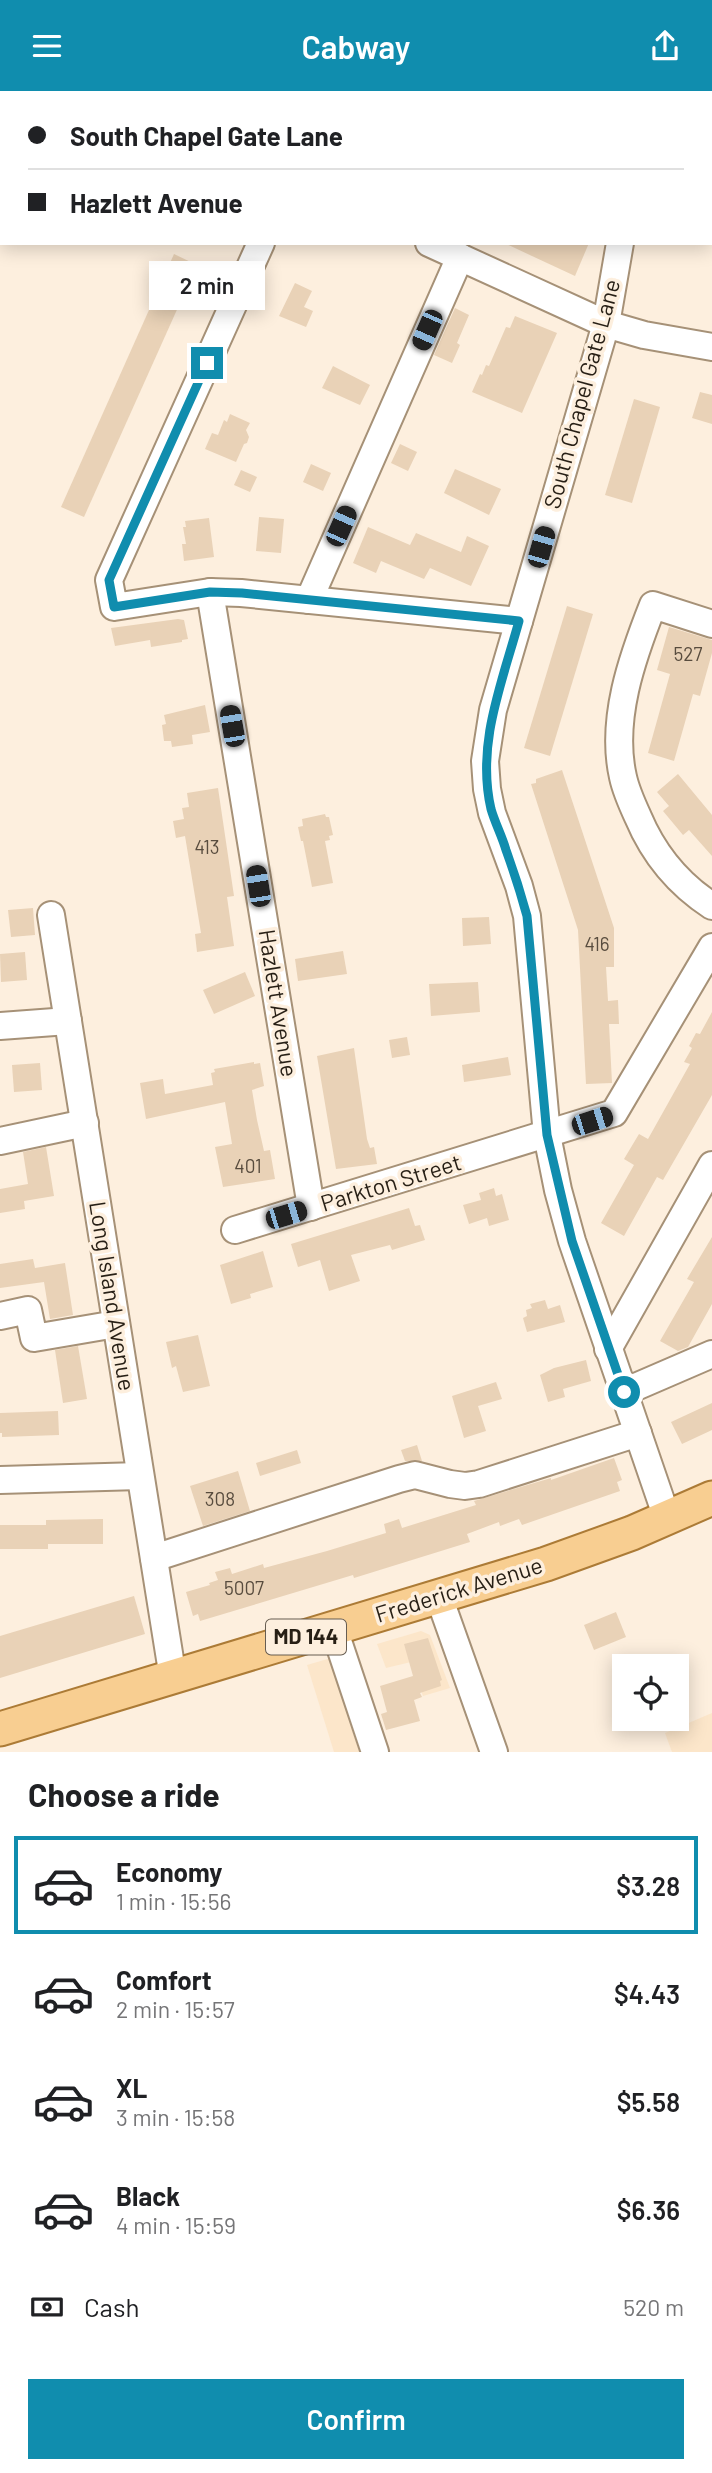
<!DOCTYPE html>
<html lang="en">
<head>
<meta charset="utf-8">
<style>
  body { margin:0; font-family:Barlow,sans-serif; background:#f6f6f6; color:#202124; height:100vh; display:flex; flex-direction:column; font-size:26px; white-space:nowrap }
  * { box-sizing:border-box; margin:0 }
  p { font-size:23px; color:#757577 }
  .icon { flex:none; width:38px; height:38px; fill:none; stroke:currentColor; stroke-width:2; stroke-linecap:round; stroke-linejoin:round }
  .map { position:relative; height:1661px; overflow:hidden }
  .details { display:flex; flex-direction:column; background:#fff; flex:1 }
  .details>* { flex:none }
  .top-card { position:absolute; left:0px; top:0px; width:712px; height:154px; box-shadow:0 4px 18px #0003; display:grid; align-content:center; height:154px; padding:0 28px; background:#fff }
  .fabs { position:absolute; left:612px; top:1563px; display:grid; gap:14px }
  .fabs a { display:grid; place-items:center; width:77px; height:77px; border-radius:0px; background:#fff; box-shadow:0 4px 18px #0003; font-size:35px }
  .end { position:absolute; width:32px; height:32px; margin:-16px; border:9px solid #108dae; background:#fff; box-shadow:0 0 0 4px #fff }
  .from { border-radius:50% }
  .bubble { position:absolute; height:49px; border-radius:0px; background:#fff; box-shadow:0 4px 18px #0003; font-size:23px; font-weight:600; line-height:49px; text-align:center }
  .car { position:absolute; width:21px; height:42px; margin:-21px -10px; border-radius:9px; box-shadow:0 0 5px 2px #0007; background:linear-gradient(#222 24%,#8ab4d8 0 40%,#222 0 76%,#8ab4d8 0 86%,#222 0) }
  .top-card b { display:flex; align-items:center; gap:24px; height:66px; font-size:26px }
  .top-card b+b { border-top:2px solid #e0e0e0 }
  .top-card i { width:18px; height:18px; background:#202124 }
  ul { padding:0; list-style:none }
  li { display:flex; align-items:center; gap:21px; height:98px; margin:0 14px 10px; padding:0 14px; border:4px solid transparent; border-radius:0px }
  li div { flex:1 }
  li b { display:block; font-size:26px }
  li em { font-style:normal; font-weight:600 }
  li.active { border-color:#108dae }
  li>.icon { width:63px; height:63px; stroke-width:1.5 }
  h2 { padding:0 28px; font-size:32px; line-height:84px }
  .pay { display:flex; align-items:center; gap:18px; height:77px; padding:0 28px; font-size:26px }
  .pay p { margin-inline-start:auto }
  .primary-button { display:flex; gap:14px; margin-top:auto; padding:14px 28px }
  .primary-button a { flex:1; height:80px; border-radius:0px; background:#108dae; color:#fff; font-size:28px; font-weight:600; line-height:80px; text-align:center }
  header { display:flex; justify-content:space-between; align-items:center; height:91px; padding:0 28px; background:#108dae; color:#fff; font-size:32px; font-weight:600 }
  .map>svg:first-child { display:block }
  .built { fill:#fce6ca }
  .building { fill:#e9d2b7 }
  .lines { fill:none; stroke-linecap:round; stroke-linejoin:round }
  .minor-casing { stroke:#a69177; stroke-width:30 }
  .major-casing { stroke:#ac7b36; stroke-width:37 }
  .minor { stroke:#fff; stroke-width:26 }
  .major { stroke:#f8ce91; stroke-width:33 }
  .route { stroke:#108dae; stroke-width:9 }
  .labels { text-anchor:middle; stroke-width:7; stroke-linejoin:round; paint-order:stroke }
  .number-label { font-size:19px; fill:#584c3e }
  .shield { fill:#fdefde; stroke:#675d51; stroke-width:2 }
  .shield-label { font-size:21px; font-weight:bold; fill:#271f15 }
  .street-label { font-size:23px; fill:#271f15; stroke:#fdefde }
</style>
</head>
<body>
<header><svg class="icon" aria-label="menu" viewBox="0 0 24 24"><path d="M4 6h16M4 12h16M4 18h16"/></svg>Cabway<svg class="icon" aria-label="share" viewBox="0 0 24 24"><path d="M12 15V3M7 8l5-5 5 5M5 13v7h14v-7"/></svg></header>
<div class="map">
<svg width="712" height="1661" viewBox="0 0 712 1661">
  <rect width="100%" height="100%" fill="#fdefde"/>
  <g class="built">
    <path d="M351,0H712V143L710,2Z"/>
    <path d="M421,1540L430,1544L450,1597L423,1605L411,1571L386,1577L377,1553Z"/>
    <path d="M348,1562L381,1661H334L307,1574Z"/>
    <path d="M712,1622V1661H672L665,1642Z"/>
  </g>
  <g class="building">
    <path d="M504,152H589L575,185Z"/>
    <path d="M174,163L197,174L84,426L61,416Z"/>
    <path d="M295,192L312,200L304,216L313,220L306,236L279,225Z"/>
    <path d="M455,217L469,224L457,252L460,254L452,272L434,264Z"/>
    <path d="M515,225L557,242L522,322L472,301L480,283L482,284L486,274L489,275L506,236L510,237Z"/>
    <path d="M333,275L370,294L360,314L322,297Z"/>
    <path d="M700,301L712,304V333L692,327Z"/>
    <path d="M634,308L660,316L632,412L605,404Z"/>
    <path d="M230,323L250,332L246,339L249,346L247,352L244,353L236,371L205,358L212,342L218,344L224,329L227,331Z"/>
    <path d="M400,353L417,361L408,380L391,372Z"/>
    <path d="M311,373L331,382L323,400L303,391Z"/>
    <path d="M455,378L501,398L489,424L444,402Z"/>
    <path d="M241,379L257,386L250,401L234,394Z"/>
    <path d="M259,426L284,428L281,462L256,460Z"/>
    <path d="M209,427L214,466L184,470L182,453H186L183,436H186L185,430Z"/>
    <path d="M368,436L410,454L416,442L461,461L467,445L489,455L471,495L430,477L424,488L381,470L376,482L353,472Z"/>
    <path d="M567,515L593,523L550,665L524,657Z"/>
    <path d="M178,528L184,529L188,548L182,549V551L151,556L150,549L115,555L111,537Z"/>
    <path d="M669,536L712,549V562L700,605L693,603L674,670L648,662L670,583L657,579Z"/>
    <path d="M205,614L210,641L192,644L193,653L172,656L171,650H164L162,634L166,633L164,624Z"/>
    <path d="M562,679L614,837V876H606L608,910L618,909L619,933H609L612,992L586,993L578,839L531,693L536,692V688Z"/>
    <path d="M678,683L712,724V765L689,739L683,744L663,720L669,715L657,701Z"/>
    <path d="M218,697L234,805L227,806L234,855L197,861L195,843L201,842L185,745L176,747L173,730L184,728L182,717L189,716L187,702Z"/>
    <path d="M325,723L326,726H329L333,744L329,745L330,749L325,750L333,792L312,796L303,750H301L298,736L303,735L302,728Z"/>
    <path d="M33,817L35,844L11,846L8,819Z"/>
    <path d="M489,826L491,853L463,855L462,827Z"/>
    <path d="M343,860L347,883L298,890L295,868Z"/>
    <path d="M25,861L27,889L1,891L0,863Z"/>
    <path d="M245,881L255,905L214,923L203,899Z"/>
    <path d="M478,891L480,921L431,925L429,893Z"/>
    <path d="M712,921V1004L663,1089L657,1086L624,1145L601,1132L634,1074L624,1068L639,1043L648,1048L690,973L684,971L692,957L689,955L696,942L700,943Z"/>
    <path d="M407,946L410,964L392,967L389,949Z"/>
    <path d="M354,957L367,1048L370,1057L374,1056L377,1073L336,1078L317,965Z"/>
    <path d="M508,966L511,984L464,991L462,974Z"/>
    <path d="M254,971V973L260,972L264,995L252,999L257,1029L264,1060L270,1059L275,1088L223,1096L215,1056L232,1053L225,1011L146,1028L140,992L163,988L165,1003L213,994L211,982L215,981L214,978Z"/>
    <path d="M40,972L42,999L14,1001L12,974Z"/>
    <path d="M46,1056L54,1105L24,1110L25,1118L0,1122V1098L28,1093L23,1061Z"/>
    <path d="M494,1097L496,1105L502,1103L509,1129L489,1135L487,1127L469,1133L463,1114L481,1109L479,1102Z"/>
    <path d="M409,1117L415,1135L420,1134L425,1149L392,1159L390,1154L351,1164L360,1190L329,1200L320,1169L298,1176L291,1153Z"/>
    <path d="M712,1146V1213L688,1256L678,1260L660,1250L694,1191L687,1188Z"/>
    <path d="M263,1160L273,1196L250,1203L251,1207L231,1213L220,1174Z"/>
    <path d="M33,1168L35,1177L65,1172L73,1224L50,1228L44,1191L0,1197V1173Z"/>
    <path d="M545,1209L548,1218L560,1214L565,1231L527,1241L523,1227L527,1225L526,1219L532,1217L530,1213Z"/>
    <path d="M198,1244L210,1295L183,1301L176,1275L172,1277L166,1251Z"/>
    <path d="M78,1255L87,1308L63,1312L55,1259Z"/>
    <path d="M586,1269L591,1290L563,1298L565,1306L548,1311L540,1284L554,1277Z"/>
    <path d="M496,1291L502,1308L478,1315L486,1340L464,1347L452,1305Z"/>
    <path d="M712,1312V1339L682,1353L671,1331Z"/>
    <path d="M58,1320L59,1344L2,1346V1342H0V1322Z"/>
    <path d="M417,1354L422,1370H405L401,1359Z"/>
    <path d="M297,1359L301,1372L260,1385L256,1372Z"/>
    <path d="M614,1367L622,1389L617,1391L620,1400L522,1434L519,1428L500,1435L499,1431L467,1443L470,1451L354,1487L353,1484L200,1530L198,1523L193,1525L186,1501L210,1494L209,1492L218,1489L215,1481L230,1477L232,1483L263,1473L264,1477L327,1460L386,1442L384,1433L399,1428L402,1437L476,1414L474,1410L551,1387V1389Z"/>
    <path d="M238,1380L250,1420L203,1435L190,1395Z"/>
    <path d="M103,1428V1453H48V1458H0V1434H46V1429Z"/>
    <path d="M134,1505L145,1543L0,1587V1545Z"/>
    <path d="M616,1521L626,1546L594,1559L584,1534Z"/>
    <path d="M428,1547L442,1589L440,1590L441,1595L420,1602L422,1606L414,1609L420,1630L386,1639L381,1623L387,1621L380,1595L413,1585L404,1553Z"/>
  </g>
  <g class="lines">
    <g class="minor-casing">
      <g id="minor">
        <path d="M86,0L90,2"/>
        <path d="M710,48L712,47"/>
        <path d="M261,152L109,489L114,516L210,501L241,502L519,530"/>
        <path d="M429,152L606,233L644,244L712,256"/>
        <path d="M620,152L606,233L493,619L485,670L487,698L492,722L519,795L527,825L547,1044L558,1099L572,1150L667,1427"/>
        <path d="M210,501L311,1116"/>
        <path d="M309,509L460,166"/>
        <path d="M712,533L653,514C632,567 610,629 623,686C626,700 632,713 638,726C654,764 678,793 712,815"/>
        <path d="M51,824L173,1587"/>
        <path d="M0,935L68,930"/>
        <path d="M0,1050L85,1032"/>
        <path d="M235,1139L614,1022L712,856"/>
        <path d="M0,1225L28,1219L34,1247L116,1233"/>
        <path d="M608,1258L712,1074"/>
        <path d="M624,1301L712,1263"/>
        <path d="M0,1389L140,1385"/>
        <path d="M154,1467L399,1388L415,1384L450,1393L465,1395L479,1393L638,1342"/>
        <path d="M439,1506L494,1661"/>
        <path d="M334,1538L375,1661"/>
      </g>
    </g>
    <g class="major-casing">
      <path id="major" d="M0,1638L546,1473L632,1442L712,1407"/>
    </g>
    <use href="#minor" class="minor"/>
    <use href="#major" class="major"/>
  </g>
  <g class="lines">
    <path class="route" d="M207,272L109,489L114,516L210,501L242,502L519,530C502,592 476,653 491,718C495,732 502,745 506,759C514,781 521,803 527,825L547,1044L572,1150L624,1301"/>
  </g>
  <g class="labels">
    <g class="number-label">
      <text x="688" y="570">527</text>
      <text x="207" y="763">413</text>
      <text x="597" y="860">416</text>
      <text x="248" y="1082">401</text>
      <text x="220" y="1415">308</text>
      <text x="244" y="1504">5007</text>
    </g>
    <rect class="shield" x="266" y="1528.5" width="80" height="35" rx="5"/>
    <g class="shield-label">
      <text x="306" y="1553">MD 144</text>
    </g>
    <g class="street-label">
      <text transform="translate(582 303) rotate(-75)" y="8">South Chapel Gate Lane</text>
      <text transform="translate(278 912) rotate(81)" y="8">Hazlett Avenue</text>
      <text transform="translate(391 1092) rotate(-17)" y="8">Parkton Street</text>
      <text transform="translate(112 1205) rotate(81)" y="8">Long Island Avenue</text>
      <text transform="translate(459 1499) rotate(-17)" y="8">Frederick Avenue</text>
    </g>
  </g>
</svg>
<div class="fabs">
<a><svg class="icon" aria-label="locate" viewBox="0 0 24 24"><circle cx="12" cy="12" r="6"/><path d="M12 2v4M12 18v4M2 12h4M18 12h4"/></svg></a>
</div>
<i class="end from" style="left:624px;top:1301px"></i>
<i class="end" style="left:207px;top:272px"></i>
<div class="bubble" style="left:149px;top:170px;width:116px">2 min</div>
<i class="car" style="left:427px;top:239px;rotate:204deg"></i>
<i class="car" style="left:341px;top:435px;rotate:24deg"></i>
<i class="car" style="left:541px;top:456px;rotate:16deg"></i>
<i class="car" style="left:232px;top:635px;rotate:350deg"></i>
<i class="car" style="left:258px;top:795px;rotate:351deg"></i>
<i class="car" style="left:592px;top:1030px;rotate:72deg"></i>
<i class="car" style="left:286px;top:1124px;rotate:73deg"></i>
<div class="top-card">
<b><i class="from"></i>South Chapel Gate Lane</b>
<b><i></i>Hazlett Avenue</b>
</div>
</div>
<section class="details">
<h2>Choose a ride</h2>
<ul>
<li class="active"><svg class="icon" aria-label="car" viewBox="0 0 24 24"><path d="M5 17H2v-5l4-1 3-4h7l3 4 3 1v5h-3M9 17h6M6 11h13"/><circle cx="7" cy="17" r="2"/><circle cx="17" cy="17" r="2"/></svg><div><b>Economy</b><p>1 min · 15:56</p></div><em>$3.28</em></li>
<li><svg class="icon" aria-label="car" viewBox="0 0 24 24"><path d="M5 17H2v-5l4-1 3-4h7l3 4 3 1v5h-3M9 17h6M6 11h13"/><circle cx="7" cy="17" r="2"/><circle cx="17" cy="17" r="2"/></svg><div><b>Comfort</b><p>2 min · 15:57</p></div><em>$4.43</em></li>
<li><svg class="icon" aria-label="car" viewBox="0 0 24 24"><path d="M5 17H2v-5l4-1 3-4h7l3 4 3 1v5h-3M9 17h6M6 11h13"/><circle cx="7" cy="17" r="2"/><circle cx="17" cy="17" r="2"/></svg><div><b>XL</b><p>3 min · 15:58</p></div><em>$5.58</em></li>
<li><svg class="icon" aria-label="car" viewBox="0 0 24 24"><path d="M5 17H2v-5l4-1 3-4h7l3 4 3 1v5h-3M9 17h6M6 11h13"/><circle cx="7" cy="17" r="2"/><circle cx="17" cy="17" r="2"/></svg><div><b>Black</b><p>4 min · 15:59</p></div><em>$6.36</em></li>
</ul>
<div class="pay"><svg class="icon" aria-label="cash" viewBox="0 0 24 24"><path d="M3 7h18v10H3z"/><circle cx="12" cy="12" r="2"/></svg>Cash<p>520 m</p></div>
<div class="primary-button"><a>Confirm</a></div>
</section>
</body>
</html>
